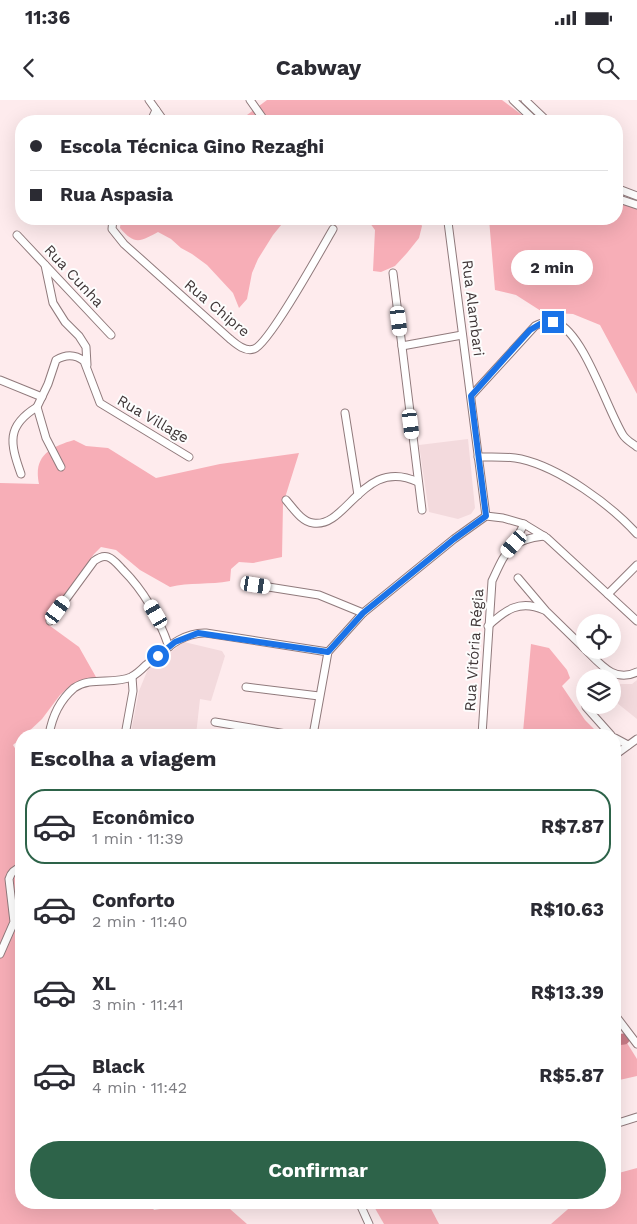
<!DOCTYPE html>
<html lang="pt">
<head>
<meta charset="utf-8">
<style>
  body { margin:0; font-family:"Work Sans",sans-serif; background:#f2f2f3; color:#2b2b33; height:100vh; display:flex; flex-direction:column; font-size:19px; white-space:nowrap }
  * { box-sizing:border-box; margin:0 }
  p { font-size:16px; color:#7c7c81 }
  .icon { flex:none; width:28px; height:28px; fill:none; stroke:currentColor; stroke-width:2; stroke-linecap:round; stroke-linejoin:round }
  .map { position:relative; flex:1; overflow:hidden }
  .details { position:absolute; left:15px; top:629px; width:606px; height:480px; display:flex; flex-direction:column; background:#fff; border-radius:20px; box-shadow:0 5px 20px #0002 }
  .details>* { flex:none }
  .hud { position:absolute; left:15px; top:15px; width:608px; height:110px; border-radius:20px; box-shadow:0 5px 20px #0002; display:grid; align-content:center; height:110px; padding:0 15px; background:#fff }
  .tools { position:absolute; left:576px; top:514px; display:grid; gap:10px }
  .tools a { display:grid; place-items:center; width:45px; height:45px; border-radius:50%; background:#fff; box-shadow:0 5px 20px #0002; font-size:25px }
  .end { position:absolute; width:22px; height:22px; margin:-11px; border:6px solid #1a73e8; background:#fff; box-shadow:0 0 0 2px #fff }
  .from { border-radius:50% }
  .bubble { position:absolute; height:35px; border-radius:18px; background:#fff; box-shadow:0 5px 20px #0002; font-size:16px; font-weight:700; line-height:35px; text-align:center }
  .car { position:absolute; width:15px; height:30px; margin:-15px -8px; border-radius:6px; box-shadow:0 0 4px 1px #0007; background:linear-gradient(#fff 24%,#345 0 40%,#fff 0 76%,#345 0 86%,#fff 0) }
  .hud b { display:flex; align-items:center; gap:18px; height:48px; font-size:19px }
  .hud b+b { border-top:1px solid #e1e1e2 }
  .hud i { width:12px; height:12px; background:#2b2b33 }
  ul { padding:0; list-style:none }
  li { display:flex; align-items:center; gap:15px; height:75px; margin:0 10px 8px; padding:0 5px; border:2px solid transparent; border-radius:20px }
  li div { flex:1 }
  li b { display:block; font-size:19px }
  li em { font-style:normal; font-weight:700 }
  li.current { border-color:#2d6349 }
  li>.icon { width:45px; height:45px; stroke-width:1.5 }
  h2 { padding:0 15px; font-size:22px; line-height:60px }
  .action { display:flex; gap:10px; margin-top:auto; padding:10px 15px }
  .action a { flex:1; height:58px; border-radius:30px; background:#2d6349; color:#fff; font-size:20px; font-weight:700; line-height:58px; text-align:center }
  .status { display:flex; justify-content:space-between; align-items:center; height:35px; padding:0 25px; background:#fff; direction:ltr }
  .status svg { height:14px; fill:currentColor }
  header { display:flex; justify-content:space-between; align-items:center; height:65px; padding:0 15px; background:#fff; font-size:22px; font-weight:700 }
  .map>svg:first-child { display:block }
  .built { fill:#f3dadd }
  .green { fill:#f7aeb7 }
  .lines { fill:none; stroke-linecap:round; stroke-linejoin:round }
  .river { stroke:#c97c87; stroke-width:11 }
  .minor-casing { stroke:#907a7c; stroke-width:9 }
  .minor { stroke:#fff; stroke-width:7 }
  .route { stroke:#1a73e8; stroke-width:6 }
  .labels { text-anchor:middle; stroke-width:4; stroke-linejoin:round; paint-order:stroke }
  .street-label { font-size:15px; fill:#3f3637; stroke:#fdfdfd }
</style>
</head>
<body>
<div class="status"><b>11:36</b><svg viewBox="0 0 49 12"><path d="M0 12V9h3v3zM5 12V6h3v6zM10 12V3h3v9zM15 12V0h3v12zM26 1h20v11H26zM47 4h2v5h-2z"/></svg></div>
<header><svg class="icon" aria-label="back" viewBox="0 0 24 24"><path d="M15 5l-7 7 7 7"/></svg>Cabway<svg class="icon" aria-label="search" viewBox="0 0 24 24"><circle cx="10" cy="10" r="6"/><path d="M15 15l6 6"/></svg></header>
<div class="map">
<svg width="637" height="1124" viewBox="0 0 637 1124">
  <rect width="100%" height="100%" fill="#feebed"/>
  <g class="built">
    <path d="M468,339L475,408L471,414L458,419L429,412L419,345Z"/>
    <path d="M184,542L222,551L225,556L211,601L200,599L196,635H164L131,632L139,591L148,569Z"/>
    <path d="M637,580V619L617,603L620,584H632Z"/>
  </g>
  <g class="green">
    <path d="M267,0H502L530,21H239Z"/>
    <path d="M616,100L637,109V294L600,225L573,214L554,213L541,211L516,195L495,190L489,119H616Z"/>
    <path d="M121,119H286L273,135L258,159L252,173L247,199L239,208L233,193L207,165L192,154L181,148L171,139L158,132C141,141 135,146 120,128Z"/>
    <path d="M367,119H418L422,126L419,138L407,153L395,166L381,172L373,171L375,130Z"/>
    <path d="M74,340L86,346L108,348L156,378L220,364L299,353L283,404L282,457L253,463L239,462L231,469L230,481C210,485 189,482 170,487L140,470L116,450L101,447L94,454L46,523L79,547L96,577L71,585L60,595L42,619L25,635H21V638L13,645L21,658L18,679L21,685V1102L149,1103L154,1110L198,1103L230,1109L247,1124H0V383L39,384C33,356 50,347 74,340Z"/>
    <path d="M531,544L549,548L567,570L570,578L562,586L585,620L600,635H524L523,632Z"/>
    <path d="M627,943L637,959V976L615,981V944Z"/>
    <path d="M637,1068V1124H551L575,1103L615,1102V1074Z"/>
    <path d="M372,1103H428L439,1124H384Z"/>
  </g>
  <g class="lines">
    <path class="river" d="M615,940L624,939"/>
    <g class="minor-casing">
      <g id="minor">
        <path d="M149,0L164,21"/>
        <path d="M250,0L262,17"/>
        <path d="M513,0L535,21"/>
        <path d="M525,0L547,21"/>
        <path d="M151,21L156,10"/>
        <path d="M616,88L637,96"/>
        <path d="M616,98L637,105"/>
        <path d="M113,119L112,129L124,144L230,239C236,244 245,252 254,249C269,244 322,148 333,129"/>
        <path d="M448,122L486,416"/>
        <path d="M17,135L111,235"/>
        <path d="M45,165L53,203L65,222L79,236L86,247L87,265"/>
        <path d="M393,173L422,410"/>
        <path d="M402,246L462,235"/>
        <path d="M0,280L42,297"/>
        <path d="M471,296L535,226C542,222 549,220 557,223C584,234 607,309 623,335C626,340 632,343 637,347"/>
        <path d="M345,313L358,395"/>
        <path d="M478,357C492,357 507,356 521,359C560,368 610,404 637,434"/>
        <path d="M61,367L46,338L37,307L48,284L56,260C66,254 75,254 84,261L100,303L189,357"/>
        <path d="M21,374C10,343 6,326 37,307"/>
        <path d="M286,400C293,408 302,422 313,423C347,429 363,356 418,382"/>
        <path d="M514,444L524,424"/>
        <path d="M518,478L546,511L585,549"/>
        <path d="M256,485L319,495L363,513"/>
        <path d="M608,494L637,465"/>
        <path d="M50,521L94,461C98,458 103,455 108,457C114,459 119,466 123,470C145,492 159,518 169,547"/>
        <path d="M488,526C505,510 520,499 544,510"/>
        <path d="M586,550C601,565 615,583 637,572"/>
        <path d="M246,587L319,596"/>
        <path d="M586,607L611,635"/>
        <path d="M215,622L292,635"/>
        <path d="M49,635C52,617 60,600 74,588C91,576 113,585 131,577C137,574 141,570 146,565C164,551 181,532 206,533L328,552"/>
        <path d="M125,635L133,591L132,577"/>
        <path d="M313,635L328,552L363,513L454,439L486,416L503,418L524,424L547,438L637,521"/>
        <path d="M482,635L492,481C506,451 509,440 544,436"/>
        <path d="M615,638L628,645"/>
        <path d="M615,655L637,639"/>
        <path d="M0,854L14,822L9,779C11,772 14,770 21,767"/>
        <path d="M615,915L637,944"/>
        <path d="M615,1024L637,1017"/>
        <path d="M359,1102L369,1124"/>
      </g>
    </g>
    <use href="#minor" class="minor"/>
  </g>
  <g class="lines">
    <path class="route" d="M158,556L175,542L198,533L328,552L363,513L454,439L486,416L471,296L530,230L540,224L553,222"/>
  </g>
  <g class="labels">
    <g class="street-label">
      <text transform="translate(74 176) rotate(47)" y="5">Rua Cunha</text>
      <text transform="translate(217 208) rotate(40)" y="5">Rua Chipre</text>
      <text transform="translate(473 208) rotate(83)" y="5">Rua Alambari</text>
      <text transform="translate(153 319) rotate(30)" y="5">Rua Village</text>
      <text transform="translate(474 550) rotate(-86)" y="5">Rua Vitória Régia</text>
    </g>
  </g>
</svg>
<div class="tools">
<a><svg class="icon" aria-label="locate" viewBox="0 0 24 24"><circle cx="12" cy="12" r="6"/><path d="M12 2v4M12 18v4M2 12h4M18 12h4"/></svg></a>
<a><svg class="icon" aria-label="layers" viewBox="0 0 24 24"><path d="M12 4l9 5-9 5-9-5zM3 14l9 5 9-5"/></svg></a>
</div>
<i class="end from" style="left:158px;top:556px"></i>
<i class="end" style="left:553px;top:222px"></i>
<div class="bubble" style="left:511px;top:150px;width:82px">2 min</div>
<i class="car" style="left:399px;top:221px;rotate:173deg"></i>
<i class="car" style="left:411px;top:324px;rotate:173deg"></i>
<i class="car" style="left:514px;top:444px;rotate:221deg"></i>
<i class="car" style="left:256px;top:485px;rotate:99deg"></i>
<i class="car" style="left:58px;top:510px;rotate:36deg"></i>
<i class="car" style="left:156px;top:514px;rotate:330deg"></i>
<div class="hud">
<b><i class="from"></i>Escola Técnica Gino Rezaghi</b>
<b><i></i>Rua Aspasia</b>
</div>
<section class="details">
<h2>Escolha a viagem</h2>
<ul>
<li class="current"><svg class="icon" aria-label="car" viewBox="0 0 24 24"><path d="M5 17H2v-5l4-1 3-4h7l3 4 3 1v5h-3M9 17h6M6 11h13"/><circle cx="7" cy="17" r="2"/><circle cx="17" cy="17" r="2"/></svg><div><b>Econômico</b><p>1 min · 11:39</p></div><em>R$7.87</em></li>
<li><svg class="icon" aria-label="car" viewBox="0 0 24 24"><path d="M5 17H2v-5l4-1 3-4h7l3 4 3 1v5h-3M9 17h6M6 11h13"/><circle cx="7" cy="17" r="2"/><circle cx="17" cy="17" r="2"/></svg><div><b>Conforto</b><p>2 min · 11:40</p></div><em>R$10.63</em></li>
<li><svg class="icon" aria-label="car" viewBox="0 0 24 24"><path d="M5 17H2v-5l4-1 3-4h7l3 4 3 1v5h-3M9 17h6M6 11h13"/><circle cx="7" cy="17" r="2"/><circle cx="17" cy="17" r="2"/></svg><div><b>XL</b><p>3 min · 11:41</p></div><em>R$13.39</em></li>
<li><svg class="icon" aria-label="car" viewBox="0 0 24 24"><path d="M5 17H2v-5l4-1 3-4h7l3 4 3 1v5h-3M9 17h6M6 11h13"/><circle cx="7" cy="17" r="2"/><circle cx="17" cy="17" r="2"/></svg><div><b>Black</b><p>4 min · 11:42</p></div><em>R$5.87</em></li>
</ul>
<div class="action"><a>Confirmar</a></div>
</section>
</div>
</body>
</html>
